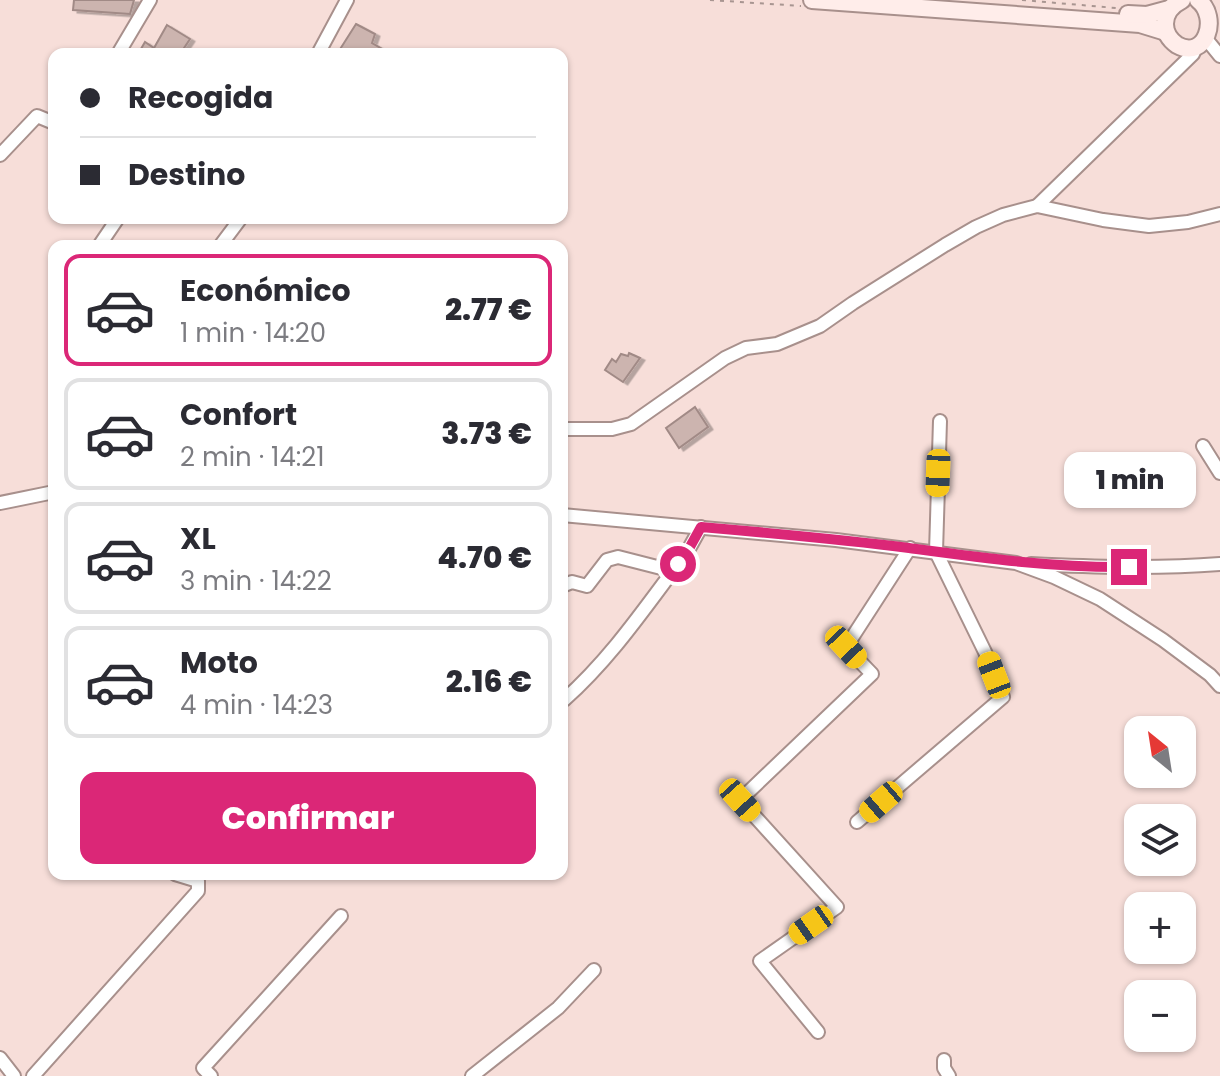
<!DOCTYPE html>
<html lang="es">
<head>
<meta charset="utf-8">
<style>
  body { margin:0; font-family:Poppins,sans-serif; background:#f7f7f7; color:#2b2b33; height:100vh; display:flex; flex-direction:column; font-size:30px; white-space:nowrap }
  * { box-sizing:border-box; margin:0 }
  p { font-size:26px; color:#7c7c81 }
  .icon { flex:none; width:44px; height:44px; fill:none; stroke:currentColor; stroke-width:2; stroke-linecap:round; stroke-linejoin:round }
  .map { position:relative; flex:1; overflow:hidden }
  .side { position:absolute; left:48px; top:240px; width:520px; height:640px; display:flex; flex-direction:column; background:#fff; border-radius:16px; box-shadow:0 2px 6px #0004 }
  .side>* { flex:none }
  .top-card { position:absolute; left:48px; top:48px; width:520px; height:176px; border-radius:16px; box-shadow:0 2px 6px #0004; display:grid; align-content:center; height:176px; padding:0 32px; background:#fff }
  .needle { width:52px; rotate:330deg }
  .controls { position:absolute; left:1124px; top:716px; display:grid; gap:16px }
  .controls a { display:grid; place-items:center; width:72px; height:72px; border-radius:16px; background:#fff; box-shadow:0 2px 6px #0004; font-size:40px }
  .end { position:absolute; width:36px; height:36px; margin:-18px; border:10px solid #db2777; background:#fff; box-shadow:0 0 0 4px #fff }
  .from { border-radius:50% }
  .bubble { position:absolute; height:56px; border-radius:16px; background:#fff; box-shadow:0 2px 6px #0004; font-size:26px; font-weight:800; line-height:56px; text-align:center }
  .car { position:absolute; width:24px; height:48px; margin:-24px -12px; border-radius:10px; box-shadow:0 0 6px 2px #0007; background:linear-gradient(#f5c518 24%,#345 0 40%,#f5c518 0 76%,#345 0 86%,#f5c518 0) }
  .top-card b { display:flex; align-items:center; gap:28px; height:76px; font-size:30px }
  .top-card b+b { border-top:2px solid #e1e1e2 }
  .top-card i { width:20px; height:20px; background:#2b2b33 }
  ul { padding:14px 0 0; list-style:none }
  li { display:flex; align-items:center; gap:24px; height:112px; margin:0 16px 12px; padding:0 16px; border:4px solid #e1e1e2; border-radius:16px }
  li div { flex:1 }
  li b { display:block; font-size:30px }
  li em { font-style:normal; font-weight:800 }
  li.on { border-color:#db2777 }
  li>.icon { width:72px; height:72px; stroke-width:1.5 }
  .action { display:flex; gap:16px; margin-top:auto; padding:16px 32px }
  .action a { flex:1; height:92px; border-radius:16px; background:#db2777; color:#fff; font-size:32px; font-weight:800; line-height:92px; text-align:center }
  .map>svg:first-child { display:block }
  .building { fill:#ccb4af; stroke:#a18a86; stroke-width:2; filter:url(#shadow) }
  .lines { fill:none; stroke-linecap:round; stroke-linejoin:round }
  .minor-casing { stroke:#a8908c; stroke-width:16 }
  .secondary-casing { stroke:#a8908c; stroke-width:20 }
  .path { stroke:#a89591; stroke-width:2; stroke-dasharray:4 6; stroke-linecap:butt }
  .minor { stroke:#fff; stroke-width:12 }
  .secondary { stroke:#ffedea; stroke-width:16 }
  .route { stroke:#db2777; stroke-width:10 }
</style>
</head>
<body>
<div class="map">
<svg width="1220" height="1076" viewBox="0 0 1220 1076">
  <defs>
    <filter id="shadow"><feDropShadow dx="4.5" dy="2.5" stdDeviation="0" flood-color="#0004"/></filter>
  </defs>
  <rect width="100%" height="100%" fill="#f7ded9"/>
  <g class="building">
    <path d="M74,0H134L130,14L73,10Z"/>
    <path d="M356,24L375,34L372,43L391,54H337Z"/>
    <path d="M167,25L190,39L180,54H138L145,42L154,48Z"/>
    <path d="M629,353L640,358L623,382L605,370L612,359L616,362L621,354L628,356Z"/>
    <path d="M695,407L708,427L679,448L666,428Z"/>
  </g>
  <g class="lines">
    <g class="minor-casing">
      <g id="minor">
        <path d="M1207,40L1220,56"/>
        <path d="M118,54L150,0"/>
        <path d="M318,54L347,0"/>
        <path d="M0,155L37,116L54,123"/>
        <path d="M1037,206L1193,54L1196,47"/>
        <path d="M99,246L118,218"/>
        <path d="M220,246L241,218"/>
        <path d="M562,429H612L631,424L725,358L746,348L777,344L820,326L853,303L945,245L976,227L1003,215L1037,206L1103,220L1149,226L1188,222L1220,214"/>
        <path d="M1203,446L1220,473"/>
        <path d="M0,503L54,492"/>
        <path d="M562,515L836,540L1016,563L1054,577L1100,599L1163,640L1210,675L1220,686"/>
        <path d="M1031,564C1094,567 1157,569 1220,564"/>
        <path d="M562,586L572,582L587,586L607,560L618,557L665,569L681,563L701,527"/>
        <path d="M562,699L564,700C609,660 642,612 678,564"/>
        <path d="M857,822L1003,697L985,652L936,552L940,421"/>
        <path d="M818,1032L760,961L837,907L740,800L872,674L846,647L910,548"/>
        <path d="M0,1058L14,1076"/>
        <path d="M944,1060V1068L949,1076"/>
        <path d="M33,1076L198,891V881L175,874"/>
        <path d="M211,1076L203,1068L341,916"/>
        <path d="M472,1076L558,1008L594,970"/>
      </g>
    </g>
    <g class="secondary-casing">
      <g id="secondary">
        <path d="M812,0L1140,24L1166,32"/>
        <path d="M1182,0C1172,5 1165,12 1165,24C1165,33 1170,40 1177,45C1206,61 1220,17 1198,0"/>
        <path d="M1128,14L1147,15L1169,9"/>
      </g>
    </g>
    <g class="path">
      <path d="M710,0L801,6"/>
      <path d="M1022,0L1116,8"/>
    </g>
    <use href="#minor" class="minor"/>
    <use href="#secondary" class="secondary"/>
  </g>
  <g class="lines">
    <path class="route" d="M678,564L681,563L701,527C770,533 840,539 909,548C983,558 1054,568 1129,567"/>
  </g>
</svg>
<div class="controls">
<a><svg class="needle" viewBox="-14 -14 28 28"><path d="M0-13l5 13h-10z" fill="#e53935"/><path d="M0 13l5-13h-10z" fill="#7c7c81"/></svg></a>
<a><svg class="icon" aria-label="layers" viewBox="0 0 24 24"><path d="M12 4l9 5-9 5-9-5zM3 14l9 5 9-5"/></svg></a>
<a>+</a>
<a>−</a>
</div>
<i class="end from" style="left:678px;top:564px"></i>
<i class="end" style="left:1129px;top:567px"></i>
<div class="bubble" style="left:1064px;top:452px;width:132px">1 min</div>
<i class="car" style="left:938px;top:473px;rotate:182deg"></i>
<i class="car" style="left:846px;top:647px;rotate:137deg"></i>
<i class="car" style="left:994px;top:675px;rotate:339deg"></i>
<i class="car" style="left:740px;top:800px;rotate:138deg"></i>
<i class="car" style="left:881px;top:802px;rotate:229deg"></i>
<i class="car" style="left:811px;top:925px;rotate:235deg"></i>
<div class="top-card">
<b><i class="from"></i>Recogida</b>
<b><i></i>Destino</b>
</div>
<section class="side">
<ul>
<li class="on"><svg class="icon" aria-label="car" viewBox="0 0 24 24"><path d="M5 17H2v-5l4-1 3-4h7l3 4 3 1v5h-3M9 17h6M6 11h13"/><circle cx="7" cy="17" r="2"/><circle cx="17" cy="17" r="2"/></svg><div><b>Económico</b><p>1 min · 14:20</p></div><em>2.77 €</em></li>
<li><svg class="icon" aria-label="car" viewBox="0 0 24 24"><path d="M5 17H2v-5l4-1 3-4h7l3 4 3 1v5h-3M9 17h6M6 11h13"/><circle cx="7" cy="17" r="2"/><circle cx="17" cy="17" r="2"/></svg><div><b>Confort</b><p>2 min · 14:21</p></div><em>3.73 €</em></li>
<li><svg class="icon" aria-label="car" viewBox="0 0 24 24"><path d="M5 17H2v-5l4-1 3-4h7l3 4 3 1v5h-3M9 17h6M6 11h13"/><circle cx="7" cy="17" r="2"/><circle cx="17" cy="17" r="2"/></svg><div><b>XL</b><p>3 min · 14:22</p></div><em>4.70 €</em></li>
<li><svg class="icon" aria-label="car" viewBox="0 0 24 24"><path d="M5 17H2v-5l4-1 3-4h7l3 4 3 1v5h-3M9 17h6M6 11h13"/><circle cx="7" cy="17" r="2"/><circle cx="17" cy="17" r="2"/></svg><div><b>Moto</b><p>4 min · 14:23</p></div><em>2.16 €</em></li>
</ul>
<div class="action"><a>Confirmar</a></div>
</section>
</div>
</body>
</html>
